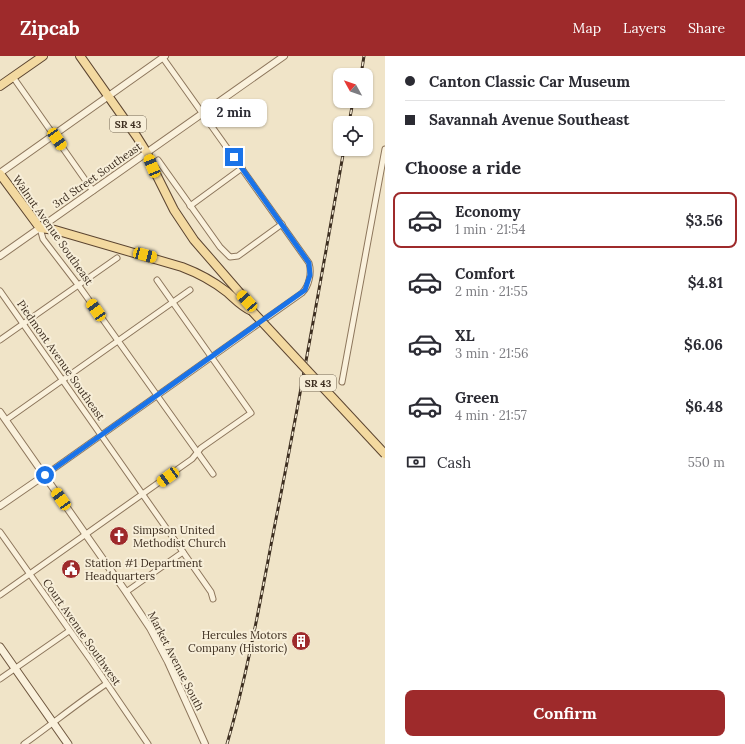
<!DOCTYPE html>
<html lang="en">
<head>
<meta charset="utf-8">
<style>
  body { margin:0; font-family:Lora,serif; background:#f2f2f3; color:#2b2b33; height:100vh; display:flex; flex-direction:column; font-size:15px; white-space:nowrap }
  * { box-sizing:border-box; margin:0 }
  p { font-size:13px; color:#7c7c81 }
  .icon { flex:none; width:22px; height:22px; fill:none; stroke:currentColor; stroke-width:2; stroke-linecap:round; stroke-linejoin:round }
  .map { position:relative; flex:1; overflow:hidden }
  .sheet { display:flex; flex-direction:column; background:#fff; width:360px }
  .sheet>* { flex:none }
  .guide { display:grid; align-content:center; height:88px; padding:0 20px; background:#fff }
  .needle { width:26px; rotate:310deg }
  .controls { position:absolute; left:333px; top:12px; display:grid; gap:8px }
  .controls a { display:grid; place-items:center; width:40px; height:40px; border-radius:8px; background:#fff; box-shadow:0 1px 3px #0004; font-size:20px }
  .end { position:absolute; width:18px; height:18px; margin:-9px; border:5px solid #1a73e8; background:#fff; box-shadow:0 0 0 2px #fff }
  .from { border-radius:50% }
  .bubble { position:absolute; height:28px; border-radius:8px; background:#fff; box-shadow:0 1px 3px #0004; font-size:13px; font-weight:800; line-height:28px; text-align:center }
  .car { position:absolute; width:12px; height:24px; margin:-12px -6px; border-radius:5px; box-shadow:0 0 3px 1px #0007; background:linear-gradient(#f5c518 24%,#345 0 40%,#f5c518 0 76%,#345 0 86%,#f5c518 0) }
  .guide b { display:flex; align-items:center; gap:14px; height:38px; font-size:15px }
  .guide b+b { border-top:1px solid #e1e1e2 }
  .guide i { width:10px; height:10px; background:#2b2b33 }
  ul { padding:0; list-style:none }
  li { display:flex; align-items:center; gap:12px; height:56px; margin:0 8px 6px; padding:0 12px; border:2px solid transparent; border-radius:8px }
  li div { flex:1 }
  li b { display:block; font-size:15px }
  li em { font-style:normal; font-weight:800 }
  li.active { border-color:#9e2a2b }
  li>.icon { width:36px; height:36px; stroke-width:1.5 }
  h2 { padding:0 20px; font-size:18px; line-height:48px }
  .pay { display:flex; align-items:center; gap:10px; height:44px; padding:0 20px; font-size:15px }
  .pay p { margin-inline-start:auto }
  .cta { display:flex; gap:8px; margin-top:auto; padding:8px 20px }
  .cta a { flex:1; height:46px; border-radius:8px; background:#9e2a2b; color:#fff; font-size:16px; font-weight:800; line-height:46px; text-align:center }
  header { display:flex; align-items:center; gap:24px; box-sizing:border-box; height:56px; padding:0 20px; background:#9e2a2b; color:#fff }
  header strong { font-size:19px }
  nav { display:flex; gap:22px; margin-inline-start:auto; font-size:14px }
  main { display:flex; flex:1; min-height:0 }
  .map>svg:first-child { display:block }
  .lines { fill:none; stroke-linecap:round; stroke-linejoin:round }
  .minor-casing { stroke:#8d765c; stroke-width:7 }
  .tertiary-casing { stroke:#8d765c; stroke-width:8 }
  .secondary-casing { stroke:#6f573f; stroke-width:9 }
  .primary-casing { stroke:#5b4430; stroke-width:10 }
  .minor { stroke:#faf1dc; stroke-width:5 }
  .tertiary { stroke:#faf1dc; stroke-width:6 }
  .secondary { stroke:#faf1dc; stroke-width:7 }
  .primary { stroke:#f3d9a0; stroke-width:8 }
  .rail-casing { stroke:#3d2e20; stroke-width:3 }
  .rail { stroke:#f7eed8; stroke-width:1.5; stroke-dasharray:4.5; stroke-linecap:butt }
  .primary-bridge-casing { stroke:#5b4430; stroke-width:10; stroke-linecap:butt }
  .primary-bridge { stroke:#f3d9a0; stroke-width:8 }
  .route { stroke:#1a73e8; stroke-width:5 }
  .labels { text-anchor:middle; stroke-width:4; stroke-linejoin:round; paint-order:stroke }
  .shield { fill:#f7eed8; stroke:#756857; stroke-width:1 }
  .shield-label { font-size:10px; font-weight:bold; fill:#3d2e20 }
  .street-label { font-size:11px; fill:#3d2e20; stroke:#f7eed8 }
  .poi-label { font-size:11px; fill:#3d2e20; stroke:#f7eed8; text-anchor:start }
</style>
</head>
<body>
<header>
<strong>Zipcab</strong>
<nav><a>Map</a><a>Layers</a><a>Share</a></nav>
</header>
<main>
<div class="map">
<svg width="385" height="688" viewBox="0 0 385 688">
  <rect width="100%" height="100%" fill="#f0e4c8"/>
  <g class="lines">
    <g class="minor-casing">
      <g id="minor">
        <path d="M13,21L93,135"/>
        <path d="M158,104L220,191L230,201L238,200L282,168"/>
        <path d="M190,150L242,112"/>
        <path d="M40,172L43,183L79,230L213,418"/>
        <path d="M0,235L183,496L211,536L213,543"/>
        <path d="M0,284L117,202"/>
        <path d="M342,326L385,93"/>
        <path d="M6,364L190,234"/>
        <path d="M45,419L302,237C309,230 312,217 309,207L163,2"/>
        <path d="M0,476L90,603L148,688"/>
        <path d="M126,536L183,496"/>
        <path d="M0,539L192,403L201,392L251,357L157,224"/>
        <path d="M0,623L69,575"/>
        <path d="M24,688C52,668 78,647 106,628"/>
      </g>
    </g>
    <g class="tertiary-casing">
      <g id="tertiary">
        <path d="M0,117L165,0"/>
        <path d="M0,200L284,0"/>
        <path d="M0,356L126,536L150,572L168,606L205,688"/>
        <path d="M0,450L45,419"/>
      </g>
    </g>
    <g class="secondary-casing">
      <path id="secondary" d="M0,591L68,688"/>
    </g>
    <g class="primary-casing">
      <g id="primary">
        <path d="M80,0L137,81L147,97L152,110L174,154L194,184L247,245L252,255"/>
        <path d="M0,30L43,0"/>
        <path d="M0,118L40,172L55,174L182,211C198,217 213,225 227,236C235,243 242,251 252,255"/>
      </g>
    </g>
    <use href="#minor" class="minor"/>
    <use href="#tertiary" class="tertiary"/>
    <use href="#secondary" class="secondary"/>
    <use href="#primary" class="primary"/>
    <g class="rail-casing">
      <g id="rail">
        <path d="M361,19L364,0"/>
        <path d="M349,67L353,45"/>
        <path d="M227,688C248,616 261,541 275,468C300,343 322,218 344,93"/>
      </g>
    </g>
    <use href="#rail" class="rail"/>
    <g class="primary-bridge-casing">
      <path id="primary-bridge" d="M252,255L385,398"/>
    </g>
    <use href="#primary-bridge" class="primary-bridge"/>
  </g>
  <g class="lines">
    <path class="route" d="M45,419L305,234L310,219L309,207L234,101"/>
  </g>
  <defs>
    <g id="church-disc" transform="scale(1)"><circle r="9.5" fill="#9e2a2b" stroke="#f7eed8"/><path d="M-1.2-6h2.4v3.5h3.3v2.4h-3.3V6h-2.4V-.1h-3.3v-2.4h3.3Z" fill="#fff"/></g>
    <g id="civic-disc" transform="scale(1)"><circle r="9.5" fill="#9e2a2b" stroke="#f7eed8"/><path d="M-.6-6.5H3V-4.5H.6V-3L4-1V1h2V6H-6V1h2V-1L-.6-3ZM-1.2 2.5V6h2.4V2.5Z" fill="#fff"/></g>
    <g id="building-disc" transform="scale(1)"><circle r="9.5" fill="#9e2a2b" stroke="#f7eed8"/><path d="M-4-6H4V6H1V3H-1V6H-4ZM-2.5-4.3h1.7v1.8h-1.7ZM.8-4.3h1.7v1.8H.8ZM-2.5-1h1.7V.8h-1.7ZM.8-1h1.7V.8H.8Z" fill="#fff"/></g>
  </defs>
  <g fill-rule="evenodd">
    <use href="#church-disc" x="119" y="480"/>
    <use href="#civic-disc" x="71" y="513"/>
    <use href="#building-disc" x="301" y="585"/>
  </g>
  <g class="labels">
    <g class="shield">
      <rect x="110" y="60" width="36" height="16" rx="3"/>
      <rect x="300" y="319" width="36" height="16" rx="3"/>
    </g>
    <g class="shield-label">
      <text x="128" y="72">SR 43</text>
      <text x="318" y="331">SR 43</text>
    </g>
    <g class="street-label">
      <text transform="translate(97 119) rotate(-35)" y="4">3rd Street Southeast</text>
      <text transform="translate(53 174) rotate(55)" y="4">Walnut Avenue Southeast</text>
      <text transform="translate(61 304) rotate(55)" y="4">Piedmont Avenue Southeast</text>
      <text transform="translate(82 576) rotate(55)" y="4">Court Avenue Southwest</text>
      <text transform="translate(176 605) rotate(63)" y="4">Market Avenue South</text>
    </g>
    <g class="poi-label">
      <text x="133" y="478">Simpson United<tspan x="133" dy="13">Methodist Church</tspan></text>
      <text x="85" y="511">Station #1 Department<tspan x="85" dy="13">Headquarters</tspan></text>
      <text x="287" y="583" text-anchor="end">Hercules Motors<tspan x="287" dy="13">Company (Historic)</tspan></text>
    </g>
  </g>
</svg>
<div class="controls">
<a><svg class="needle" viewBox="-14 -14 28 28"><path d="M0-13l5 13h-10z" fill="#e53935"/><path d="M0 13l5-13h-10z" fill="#7c7c81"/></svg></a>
<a><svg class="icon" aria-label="locate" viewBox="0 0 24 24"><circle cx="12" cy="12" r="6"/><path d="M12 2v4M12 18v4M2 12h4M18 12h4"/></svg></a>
</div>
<i class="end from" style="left:45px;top:419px"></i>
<i class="end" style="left:234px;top:101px"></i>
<div class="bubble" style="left:201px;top:43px;width:66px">2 min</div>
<i class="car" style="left:57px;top:83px;rotate:146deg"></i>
<i class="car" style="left:152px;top:110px;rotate:338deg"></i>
<i class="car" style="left:145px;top:199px;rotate:105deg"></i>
<i class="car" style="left:247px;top:245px;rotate:318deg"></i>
<i class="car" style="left:96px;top:254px;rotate:325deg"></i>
<i class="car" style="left:168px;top:421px;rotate:234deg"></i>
<i class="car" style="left:61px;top:443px;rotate:325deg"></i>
</div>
<section class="sheet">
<div class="guide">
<b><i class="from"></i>Canton Classic Car Museum</b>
<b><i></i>Savannah Avenue Southeast</b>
</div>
<h2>Choose a ride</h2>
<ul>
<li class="active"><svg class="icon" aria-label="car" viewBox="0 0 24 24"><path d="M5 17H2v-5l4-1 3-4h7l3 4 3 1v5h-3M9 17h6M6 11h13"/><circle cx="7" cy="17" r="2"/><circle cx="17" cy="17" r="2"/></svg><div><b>Economy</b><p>1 min · 21:54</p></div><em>$3.56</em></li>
<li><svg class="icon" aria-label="car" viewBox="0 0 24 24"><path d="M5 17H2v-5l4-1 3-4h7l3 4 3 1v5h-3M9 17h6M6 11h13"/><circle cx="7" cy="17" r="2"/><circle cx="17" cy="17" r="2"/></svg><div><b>Comfort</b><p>2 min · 21:55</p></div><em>$4.81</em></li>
<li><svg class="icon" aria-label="car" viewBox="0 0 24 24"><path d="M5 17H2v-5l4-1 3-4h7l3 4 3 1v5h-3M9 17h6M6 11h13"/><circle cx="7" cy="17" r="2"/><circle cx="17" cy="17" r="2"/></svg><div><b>XL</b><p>3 min · 21:56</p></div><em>$6.06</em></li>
<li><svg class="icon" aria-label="car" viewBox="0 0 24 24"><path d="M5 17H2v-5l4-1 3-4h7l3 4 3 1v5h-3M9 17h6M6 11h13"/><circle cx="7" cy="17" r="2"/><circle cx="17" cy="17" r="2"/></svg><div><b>Green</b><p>4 min · 21:57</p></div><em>$6.48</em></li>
</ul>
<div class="pay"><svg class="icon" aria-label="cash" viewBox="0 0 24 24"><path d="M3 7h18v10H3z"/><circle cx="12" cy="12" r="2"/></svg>Cash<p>550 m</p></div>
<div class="cta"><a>Confirm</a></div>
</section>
</main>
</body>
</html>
